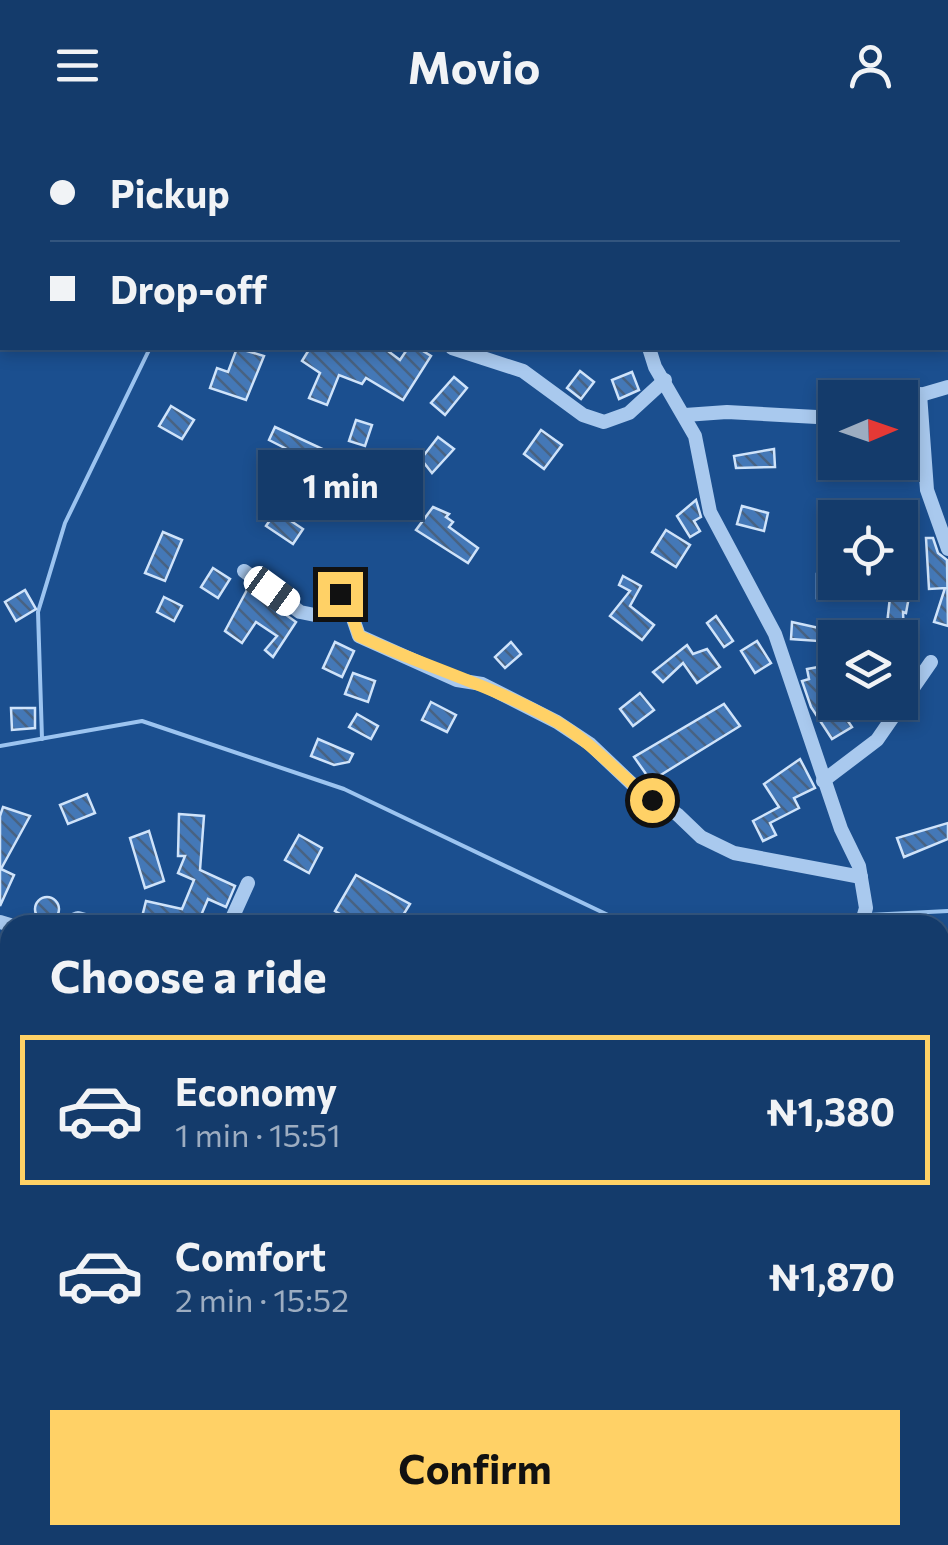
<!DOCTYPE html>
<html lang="en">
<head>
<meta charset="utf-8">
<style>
  body { margin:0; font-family:Commissioner,sans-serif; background:#214673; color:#f1f3f6; height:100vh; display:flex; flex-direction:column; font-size:38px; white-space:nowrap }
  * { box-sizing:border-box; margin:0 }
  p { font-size:32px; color:#9dadc1 }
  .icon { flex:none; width:55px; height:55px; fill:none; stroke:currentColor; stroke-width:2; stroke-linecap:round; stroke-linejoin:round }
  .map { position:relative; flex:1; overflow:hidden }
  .details { position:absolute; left:0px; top:785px; width:950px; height:630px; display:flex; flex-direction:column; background:#143b6b; border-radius:30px 30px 0 0; box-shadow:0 5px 15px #0003,0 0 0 2px #33557e }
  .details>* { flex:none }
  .hud { position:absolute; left:0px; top:0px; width:950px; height:220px; box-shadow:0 5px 15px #0003,0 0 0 2px #33557e; display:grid; align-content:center; height:220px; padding:0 50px; background:#143b6b }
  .needle { width:65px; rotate:88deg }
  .controls { position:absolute; left:818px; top:250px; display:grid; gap:20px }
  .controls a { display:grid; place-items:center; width:100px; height:100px; border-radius:0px; background:#143b6b; box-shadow:0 5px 15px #0003,0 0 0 2px #33557e; font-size:50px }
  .end { position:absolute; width:45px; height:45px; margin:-22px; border:12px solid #ffd166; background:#111; box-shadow:0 0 0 5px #111 }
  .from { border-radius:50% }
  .bubble { position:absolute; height:70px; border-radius:0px; background:#143b6b; box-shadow:0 5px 15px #0003,0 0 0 2px #33557e; font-size:32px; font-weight:700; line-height:70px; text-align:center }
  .car { position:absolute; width:30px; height:60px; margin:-30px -15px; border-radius:12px; box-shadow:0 0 8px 2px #0007; background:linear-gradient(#fff 24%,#345 0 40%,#fff 0 76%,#345 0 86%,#fff 0) }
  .hud b { display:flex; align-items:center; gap:35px; height:95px; font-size:38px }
  .hud b+b { border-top:2px solid #33557e }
  .hud i { width:25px; height:25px; background:#f1f3f6 }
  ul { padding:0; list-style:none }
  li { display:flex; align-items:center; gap:30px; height:150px; margin:0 20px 15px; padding:0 30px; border:5px solid transparent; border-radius:0px }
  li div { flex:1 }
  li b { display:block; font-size:38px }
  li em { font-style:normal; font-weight:700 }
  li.selected { border-color:#ffd166 }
  li>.icon { width:90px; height:90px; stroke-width:1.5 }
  h2 { padding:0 50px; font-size:45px; line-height:120px }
  .primary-button { display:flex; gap:20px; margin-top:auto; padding:20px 50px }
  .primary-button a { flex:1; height:115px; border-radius:0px; background:#ffd166; color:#111; font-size:40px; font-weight:700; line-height:115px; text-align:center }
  header { display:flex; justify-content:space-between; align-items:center; height:130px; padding:0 50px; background:#143b6b; font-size:45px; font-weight:700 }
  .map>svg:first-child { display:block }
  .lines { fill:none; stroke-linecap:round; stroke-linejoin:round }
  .stream { stroke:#9cc4f0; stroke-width:4 }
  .building { fill:url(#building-back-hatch); stroke:#cfe3fa; stroke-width:2.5 }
  .minor { stroke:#a9c9ee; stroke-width:14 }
  .route { stroke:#ffd166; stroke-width:12 }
</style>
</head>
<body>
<header><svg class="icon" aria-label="menu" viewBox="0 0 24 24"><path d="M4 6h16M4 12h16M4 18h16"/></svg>Movio<svg class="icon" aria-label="person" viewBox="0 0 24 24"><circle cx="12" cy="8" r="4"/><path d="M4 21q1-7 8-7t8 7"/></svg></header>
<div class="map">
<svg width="948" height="1415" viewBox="0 0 948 1415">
  <defs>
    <pattern id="building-back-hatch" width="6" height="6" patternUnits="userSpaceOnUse" patternTransform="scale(2.5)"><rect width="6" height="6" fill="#4478b7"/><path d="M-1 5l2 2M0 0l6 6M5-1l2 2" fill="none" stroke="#486282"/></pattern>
  </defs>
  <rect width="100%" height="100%" fill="#1b4f8f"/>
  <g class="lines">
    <g class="stream">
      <path d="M257,2L258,0"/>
      <path d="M42,609L38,482L65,393L150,218"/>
      <path d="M0,616L142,591L344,659L629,795"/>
      <path d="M868,785L948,781"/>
      <path d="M654,795L858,785"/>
    </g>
  </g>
  <g class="building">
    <path d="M237,218L264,226L246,270L210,258L217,238L228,242Z"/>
    <path d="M310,218H384L400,230L408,218H418L431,226L403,270L366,248L362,254L339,245L327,275L309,268L320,243L302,231Z"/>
    <path d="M580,241L594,252L581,269L567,258Z"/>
    <path d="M632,242L639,260L619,269L612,250Z"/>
    <path d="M454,247L467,258L445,285L431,273Z"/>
    <path d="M171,276L194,290L182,309L159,296Z"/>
    <path d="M356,290L372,295L365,316L349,311Z"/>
    <path d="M275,297L355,334L336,375L318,367L330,341L269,310Z"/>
    <path d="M541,300L562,315L544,339L524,324Z"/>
    <path d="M438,307L454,319L432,343L421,329Z"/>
    <path d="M774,319L775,337L736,338L734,326Z"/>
    <path d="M696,370L701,387L694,391L700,401L690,407L677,386Z"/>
    <path d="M742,376L768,383L764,401L737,394Z"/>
    <path d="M433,377L449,384L446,387L453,392L449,397L478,418L468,433L416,400Z"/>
    <path d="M276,381L303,399L293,414L266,396Z"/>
    <path d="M666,400L690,415L676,437L652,422Z"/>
    <path d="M163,402L182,410L165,451L145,443Z"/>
    <path d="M926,408H933L938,423L947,430L948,496L934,492L945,458L929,459Z"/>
    <path d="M213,438L230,449L218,468L201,457Z"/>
    <path d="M817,444H835L839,469L817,468Z"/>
    <path d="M623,446L641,456L630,476L654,495L642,510L610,486L630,461L619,455Z"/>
    <path d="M248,458L296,492L273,527L265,520L277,506L256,492L242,513L225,501Z"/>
    <path d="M891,458L910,461L906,483L903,482L904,503H886Z"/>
    <path d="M25,460L36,479L16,491L5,472Z"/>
    <path d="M164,467L182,476L174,491L157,482Z"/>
    <path d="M716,486L733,511L724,517L707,493Z"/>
    <path d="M792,492L819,498L818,511L791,509Z"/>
    <path d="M757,511L771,533L755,543L741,521Z"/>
    <path d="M335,512L354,521L342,547L323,538Z"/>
    <path d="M511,512L521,524L505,538L495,527Z"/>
    <path d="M687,515L693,524L707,519L720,537L697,553L683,533L663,552L653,542Z"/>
    <path d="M835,534V572L852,597L832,609L811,577L802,551L809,549L807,539Z"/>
    <path d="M353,543L375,551L368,572L345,564Z"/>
    <path d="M640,563L654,580L633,596L620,579Z"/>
    <path d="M431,572L456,585L447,602L422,590Z"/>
    <path d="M724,574L740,596L651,651L634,627Z"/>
    <path d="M11,578H35V598L12,600Z"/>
    <path d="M357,584L378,596L371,609L349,597Z"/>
    <path d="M318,609L353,624L349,632L334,635L311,626Z"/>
    <path d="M800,629L815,658L794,668L799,678L770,693L776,705L763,711L753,691L779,677L764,654Z"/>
    <path d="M87,664L95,683L68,694L60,675Z"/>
    <path d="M3,677L30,686L1,739L14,745L0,776V686Z"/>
    <path d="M179,684L204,686L200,740L235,756L226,777L208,769L197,795H140L146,771L182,779L194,750L178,743L185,726H178Z"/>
    <path d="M948,693V709L904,727L897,708Z"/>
    <path d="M149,701L164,751L145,758L130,708Z"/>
    <path d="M299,705L322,718L309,743L285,730Z"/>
    <path d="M356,745L410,774L397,795H359L335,781Z"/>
    <circle cx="47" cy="779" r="12"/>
    <path d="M0,1117L10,1120V1175L2,1200Z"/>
    <path d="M10,1319V1357H5L0,1320Z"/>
    <path d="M55,1405H159L161,1415H57Z"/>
    <path d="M262,1405H304L308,1415H266Z"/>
    <path d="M411,1405H457L459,1414L412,1415Z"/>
    <path d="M648,1405H672L698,1411L697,1415H645Z"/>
    <path d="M760,1405L785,1410L786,1405H813L812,1415H758Z"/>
    <path d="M864,1405H902L901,1415L864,1412Z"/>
  </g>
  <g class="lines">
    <g class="minor">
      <path d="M19,0L20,2"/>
      <path d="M188,2L191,0"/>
      <path d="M645,2V0"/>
      <path d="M452,218L523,241L583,285L604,292L629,283L665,250"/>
      <path d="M649,218L655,237L695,306L710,382L775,504L841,699L859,736L866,778L861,795"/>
      <path d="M920,264L927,360L948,419"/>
      <path d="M900,271L948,257"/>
      <path d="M685,285L727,282L835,288"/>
      <path d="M244,441L300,482L315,485L340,464L347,471L359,506L457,550L482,554L557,592L590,614L631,653L678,685L701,707L734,723L861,747"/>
      <path d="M823,651L877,610L931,532"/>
      <path d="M0,792L10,795"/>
      <path d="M61,795L78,788L103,795"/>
      <path d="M229,795L248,753"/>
      <path d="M940,953H948"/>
      <path d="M0,1032L10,1038"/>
      <path d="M0,1215L10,1217"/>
      <path d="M0,1298L10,1299"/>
      <path d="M180,1405L184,1415"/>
      <path d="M332,1405L337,1415"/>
      <path d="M481,1405L492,1407L493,1415"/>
      <path d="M397,1409L398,1415"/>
      <path d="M629,1415L631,1405"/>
      <path d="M741,1415L743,1405"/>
      <path d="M836,1415L841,1405"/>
    </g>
  </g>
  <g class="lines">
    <path class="route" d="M340,464L347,471L359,506C425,537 494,556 557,592C593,613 619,645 652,670"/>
  </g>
</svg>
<div class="controls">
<a><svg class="needle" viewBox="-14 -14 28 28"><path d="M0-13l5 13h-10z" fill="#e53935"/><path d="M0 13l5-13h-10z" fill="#9dadc1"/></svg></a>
<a><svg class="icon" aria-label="locate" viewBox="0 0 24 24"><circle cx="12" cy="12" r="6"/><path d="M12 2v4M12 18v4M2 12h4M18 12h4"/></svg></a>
<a><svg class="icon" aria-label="layers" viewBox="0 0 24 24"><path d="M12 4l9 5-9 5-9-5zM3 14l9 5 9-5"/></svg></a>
</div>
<i class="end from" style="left:652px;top:670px"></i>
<i class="end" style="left:340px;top:464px"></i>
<div class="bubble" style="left:258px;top:320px;width:165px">1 min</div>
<i class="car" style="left:272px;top:461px;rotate:126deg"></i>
<div class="hud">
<b><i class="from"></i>Pickup</b>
<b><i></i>Drop-off</b>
</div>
<section class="details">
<h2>Choose a ride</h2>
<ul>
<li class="selected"><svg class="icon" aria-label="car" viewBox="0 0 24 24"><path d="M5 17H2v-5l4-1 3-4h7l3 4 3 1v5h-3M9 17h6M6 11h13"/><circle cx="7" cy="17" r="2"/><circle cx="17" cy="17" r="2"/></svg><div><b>Economy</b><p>1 min · 15:51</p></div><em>₦1,380</em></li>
<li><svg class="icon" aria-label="car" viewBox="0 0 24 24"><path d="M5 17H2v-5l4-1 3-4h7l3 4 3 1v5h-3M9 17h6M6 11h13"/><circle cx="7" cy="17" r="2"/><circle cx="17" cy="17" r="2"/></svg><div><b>Comfort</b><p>2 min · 15:52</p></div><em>₦1,870</em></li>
</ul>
<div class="primary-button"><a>Confirm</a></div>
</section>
</div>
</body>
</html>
